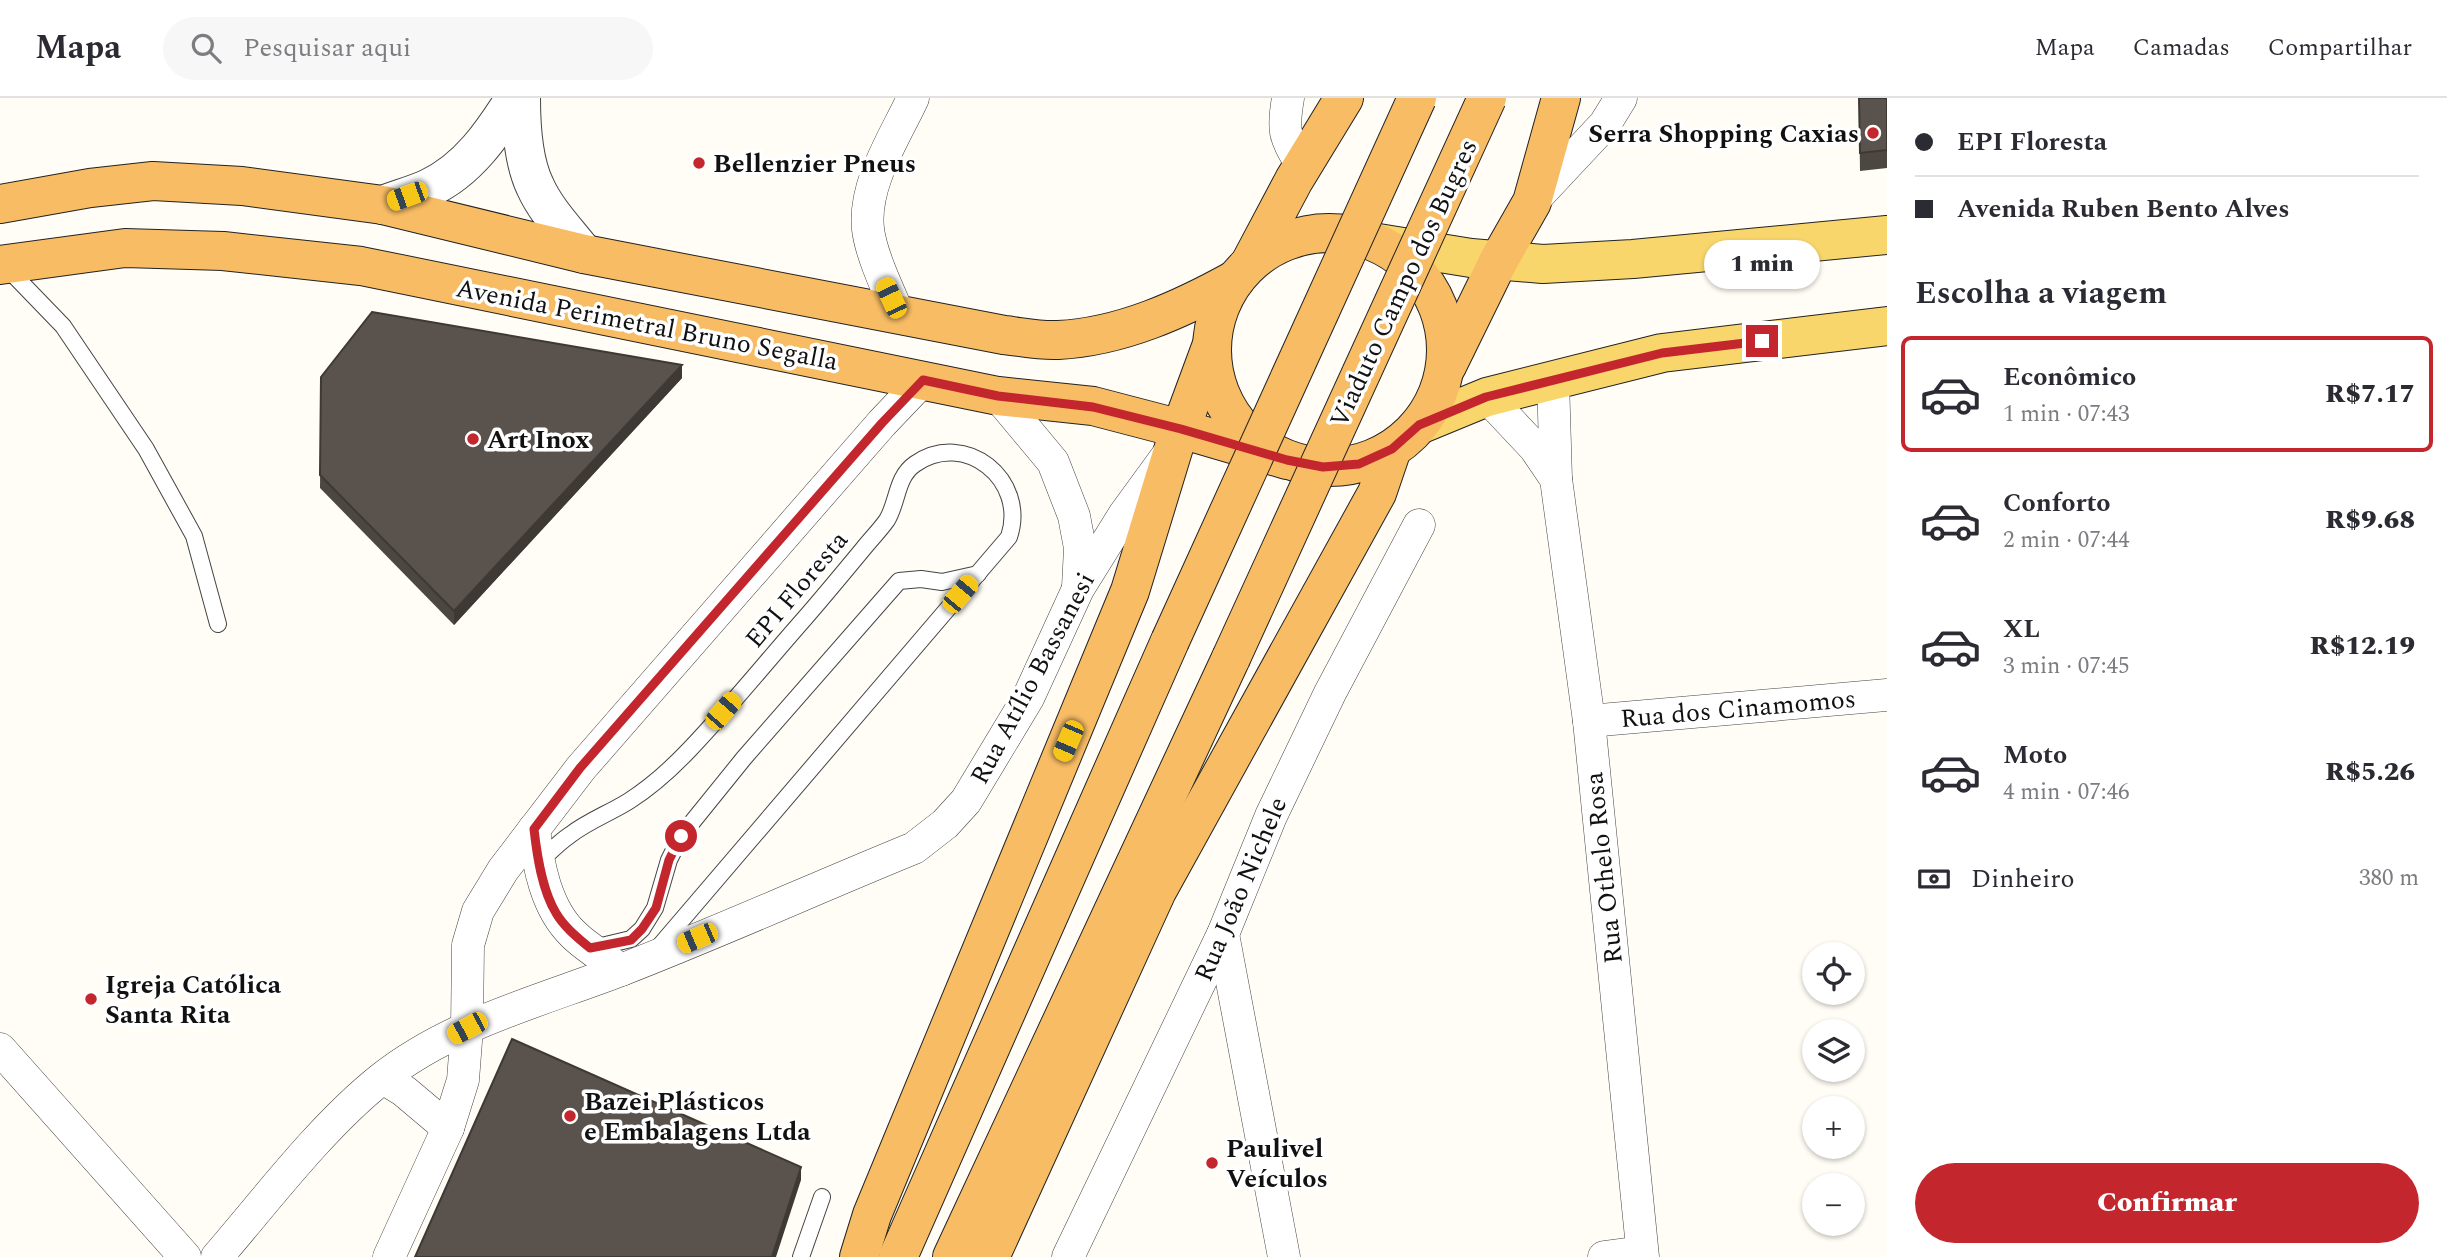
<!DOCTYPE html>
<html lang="pt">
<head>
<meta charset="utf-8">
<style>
  body { margin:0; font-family:Spectral,serif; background:#f7f7f7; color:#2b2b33; height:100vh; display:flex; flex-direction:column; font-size:26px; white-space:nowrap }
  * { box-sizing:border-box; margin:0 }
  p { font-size:23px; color:#7c7c81 }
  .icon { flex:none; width:38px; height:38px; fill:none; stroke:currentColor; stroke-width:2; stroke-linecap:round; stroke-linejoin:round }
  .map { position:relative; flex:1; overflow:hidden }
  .details { display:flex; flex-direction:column; background:#fff; width:560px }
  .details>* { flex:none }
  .top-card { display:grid; align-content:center; height:154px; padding:0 28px; background:#fff }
  .buttons { position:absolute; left:1802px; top:844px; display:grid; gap:14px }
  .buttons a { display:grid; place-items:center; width:63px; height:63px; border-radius:50%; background:#fff; box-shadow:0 2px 5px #0004; font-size:35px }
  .end { position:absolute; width:32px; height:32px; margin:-16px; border:9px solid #c4262e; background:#fff; box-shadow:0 0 0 4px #fff }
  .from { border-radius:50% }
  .bubble { position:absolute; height:49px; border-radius:24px; background:#fff; box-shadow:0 2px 5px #0004; font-size:23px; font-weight:800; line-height:49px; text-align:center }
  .car { position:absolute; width:21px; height:42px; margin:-21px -10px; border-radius:9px; box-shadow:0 0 5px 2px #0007; background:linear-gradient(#f5c518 24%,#345 0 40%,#f5c518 0 76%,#345 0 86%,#f5c518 0) }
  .top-card b { display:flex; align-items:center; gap:24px; height:66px; font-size:26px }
  .top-card b+b { border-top:2px solid #e1e1e2 }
  .top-card i { width:18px; height:18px; background:#2b2b33 }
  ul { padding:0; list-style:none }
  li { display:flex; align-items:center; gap:21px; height:116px; margin:0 14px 10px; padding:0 14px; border:4px solid transparent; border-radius:10px }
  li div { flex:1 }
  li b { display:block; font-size:26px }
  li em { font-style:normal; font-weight:800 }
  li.selected { border-color:#c4262e }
  li>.icon { width:63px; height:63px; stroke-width:1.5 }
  h2 { padding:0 28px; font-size:32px; line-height:84px }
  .pay { display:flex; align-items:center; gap:18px; height:77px; padding:0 28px; font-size:26px }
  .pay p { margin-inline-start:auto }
  .button { display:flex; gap:14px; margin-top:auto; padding:14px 28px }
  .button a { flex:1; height:80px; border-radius:42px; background:#c4262e; color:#fff; font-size:28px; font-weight:800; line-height:80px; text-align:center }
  header { display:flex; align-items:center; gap:42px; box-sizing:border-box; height:98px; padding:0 35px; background:#fff; border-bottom:2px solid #e1e1e2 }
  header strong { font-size:33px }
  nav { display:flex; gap:38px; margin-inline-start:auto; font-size:24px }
  .search { width:490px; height:63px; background:#f7f7f7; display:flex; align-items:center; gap:18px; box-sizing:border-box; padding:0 24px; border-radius:38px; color:#7c7c81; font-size:26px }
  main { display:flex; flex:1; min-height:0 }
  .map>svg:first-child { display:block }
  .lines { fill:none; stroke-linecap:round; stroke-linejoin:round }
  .service-casing { stroke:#444; stroke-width:18 }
  .minor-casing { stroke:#444; stroke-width:33 }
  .tertiary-casing { stroke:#444; stroke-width:40 }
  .primary-casing { stroke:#222; stroke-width:40 }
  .trunk-casing { stroke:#222; stroke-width:40 }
  .service { stroke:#fff; stroke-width:16 }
  .minor { stroke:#fff; stroke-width:32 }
  .tertiary { stroke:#fff; stroke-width:38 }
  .primary { stroke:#f9d66b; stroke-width:38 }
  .trunk { stroke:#f7bc64; stroke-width:38 }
  .trunk-bridge-casing { stroke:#222; stroke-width:40; stroke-linecap:butt }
  .trunk-bridge { stroke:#f7bc64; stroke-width:38 }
  .wall { fill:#4d4742 }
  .shaded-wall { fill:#3f3936 }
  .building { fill:#5a524d; stroke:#3f3936; stroke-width:2 }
  .route { stroke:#c4262e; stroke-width:9 }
  .poi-dot { fill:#c4262e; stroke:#fff; stroke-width:2.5 }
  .labels { text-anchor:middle; stroke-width:7; stroke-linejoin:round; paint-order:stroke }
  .poi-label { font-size:26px; font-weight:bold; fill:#111; stroke:#fff; text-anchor:start }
  .street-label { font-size:26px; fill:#111; stroke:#fff }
</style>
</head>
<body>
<header>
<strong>Mapa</strong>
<div class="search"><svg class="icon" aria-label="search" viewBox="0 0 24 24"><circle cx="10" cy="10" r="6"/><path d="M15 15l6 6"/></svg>Pesquisar aqui</div>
<nav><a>Mapa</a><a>Camadas</a><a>Compartilhar</a></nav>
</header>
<main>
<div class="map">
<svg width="1887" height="1159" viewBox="0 0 1887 1159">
  <rect width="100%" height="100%" fill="#fffdf5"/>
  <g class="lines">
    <g class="service-casing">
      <g id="service">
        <path d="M5,168L63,228L146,351L194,438L218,526"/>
        <path d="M538,765C548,756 558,745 570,737C588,723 610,715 629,703C651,689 672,670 690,651C730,609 767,563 805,520C825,497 844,474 863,451C871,441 880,432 887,422C898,404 896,379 915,366C965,331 1028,382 1009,439L657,851"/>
        <path d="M593,850L631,841L642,831L655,810L669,762L681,738L744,660L899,483L921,481L942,484L978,476"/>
        <path d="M801,1159L822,1099"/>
      </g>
    </g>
    <g class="minor-casing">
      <g id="minor">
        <path d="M1288,0C1282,35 1285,38 1302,68"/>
        <path d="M1532,104L1605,26L1621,0"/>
        <path d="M899,217C889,194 871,157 868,131C863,86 895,39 913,0"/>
        <path d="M1553,282L1556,381L1589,623L1643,1159"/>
        <path d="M998,298L1053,364L1074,418L1080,450L1078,489"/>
        <path d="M1487,299L1535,350L1556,381"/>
        <path d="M1589,623L1887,597"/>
        <path d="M534,731C538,767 546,810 573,836C587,850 605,860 621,872"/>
        <path d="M1223,836L1284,1159"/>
        <path d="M0,951L185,1159"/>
        <path d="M383,980L404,993L448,1030"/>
        <path d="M217,1159C267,1101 321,1029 381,981C450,926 540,903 621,872C719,834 816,790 914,750L945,726L966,703L1028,600L1078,491L1124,417L1167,358"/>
        <path d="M389,1159L448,1030L463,982L467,930L468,847L478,813L503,772L581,670L882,325L923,282"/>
        <path d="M1068,1159L1223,836L1271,718L1330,595L1419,427"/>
        <path d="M1604,1159L1642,1154"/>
      </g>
    </g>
    <g class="tertiary-casing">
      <g id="tertiary">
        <path d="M521,0C521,27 523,63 535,88C546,113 567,134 584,156"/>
        <path d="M383,107C398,101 414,97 429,90C468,72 493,35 515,0"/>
      </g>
    </g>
    <g class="primary-casing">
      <g id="primary">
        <path d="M1378,145L1471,160L1543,166L1633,161L1887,137"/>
        <path d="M1419,327L1487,299L1662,255L1887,228"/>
      </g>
    </g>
    <g class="trunk-casing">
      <g id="trunk">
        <path d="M0,106L90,90L153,83L242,88L383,107L584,156L1004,237C1022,239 1040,243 1058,242C1121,239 1182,211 1236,181"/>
        <circle cx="1329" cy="252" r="117"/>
        <path d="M1250,165L1294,82L1344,0"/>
        <path d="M0,167L125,150L223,153L361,168L998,298L1093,308L1181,331L1287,362"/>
        <path d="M1447,268L1499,162L1532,104L1561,0"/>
        <path d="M859,1159L872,1117L1130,493L1174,349L1211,249"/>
        <path d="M898,1159L1170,543"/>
        <path d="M952,1159L1231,560"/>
        <path d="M990,1159L1157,793L1377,395L1392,351"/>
      </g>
    </g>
    <use href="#service" class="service"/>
    <use href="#minor" class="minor"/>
    <use href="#tertiary" class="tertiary"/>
    <use href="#primary" class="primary"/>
    <use href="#trunk" class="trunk"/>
    <g class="trunk-bridge-casing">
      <g id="trunk-bridge">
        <path d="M1170,543L1417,0"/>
        <path d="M1231,560L1487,0"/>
      </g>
    </g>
    <use href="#trunk-bridge" class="trunk-bridge"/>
  </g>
  <g class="wall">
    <path d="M1859,0H1887V70L1860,73Z"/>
    <path d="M321,279L682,280L454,527L320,390Z"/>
  </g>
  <g class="shaded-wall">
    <path d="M682,267V280L454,527V513Z"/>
    <path d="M801,1069V1082L776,1159H772Z"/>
  </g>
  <g class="building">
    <path d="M1859,0H1887V52L1860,55Z"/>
    <path d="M372,214L682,267L454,513L320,377L321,279Z"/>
    <path d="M512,941L801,1069L772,1159H415Z"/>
  </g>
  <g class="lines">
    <path class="route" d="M681,738L669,762L656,810L642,831L631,842L590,850C578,840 564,829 556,815C542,792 537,758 534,731L580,670L882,325L923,282L998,298L1093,309L1181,331L1287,362L1323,369L1359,366L1392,351L1419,327L1486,299L1662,255L1762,243"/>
  </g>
  <g class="poi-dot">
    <circle cx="1873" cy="35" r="7"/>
    <circle cx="699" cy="65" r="7"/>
    <circle cx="473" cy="341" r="7"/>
    <circle cx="91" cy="901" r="7"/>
    <circle cx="570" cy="1018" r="7"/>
    <circle cx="1212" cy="1065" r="7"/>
  </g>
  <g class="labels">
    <g class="poi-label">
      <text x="1859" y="44" text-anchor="end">Serra Shopping Caxias</text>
      <text x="713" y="74">Bellenzier Pneus</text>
      <text x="487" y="350">Art Inox</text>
      <text x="105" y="895">Igreja Católica<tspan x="105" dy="30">Santa Rita</tspan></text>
      <text x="584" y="1012">Bazei Plásticos<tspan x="584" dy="30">e Embalagens Ltda</tspan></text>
      <text x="1226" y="1059">Paulivel<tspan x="1226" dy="30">Veículos</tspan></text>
    </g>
    <g class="street-label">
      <text transform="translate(1403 185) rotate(-65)" y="9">Viaduto Campo dos Bugres</text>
      <text transform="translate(647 226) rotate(11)" y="9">Avenida Perimetral Bruno Segalla</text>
      <text transform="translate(796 491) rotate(-50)" y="9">EPI Floresta</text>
      <text transform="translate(1032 580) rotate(-62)" y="9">Rua Atílio Bassanesi</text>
      <text transform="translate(1738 610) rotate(-5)" y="9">Rua dos Cinamomos</text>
      <text transform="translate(1603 770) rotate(-96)" y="9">Rua Othelo Rosa</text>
      <text transform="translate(1240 791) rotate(-67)" y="9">Rua João Nichele</text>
    </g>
  </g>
</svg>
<div class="buttons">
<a><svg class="icon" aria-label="locate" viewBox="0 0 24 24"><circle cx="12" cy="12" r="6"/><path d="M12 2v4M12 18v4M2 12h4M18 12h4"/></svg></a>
<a><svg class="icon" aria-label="layers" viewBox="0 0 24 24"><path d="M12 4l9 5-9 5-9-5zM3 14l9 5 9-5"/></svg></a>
<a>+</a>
<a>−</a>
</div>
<i class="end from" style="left:681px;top:738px"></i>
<i class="end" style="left:1762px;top:243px"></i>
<div class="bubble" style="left:1704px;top:142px;width:116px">1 min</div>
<i class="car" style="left:407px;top:98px;rotate:250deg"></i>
<i class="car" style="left:891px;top:200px;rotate:335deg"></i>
<i class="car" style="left:960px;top:496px;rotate:40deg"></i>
<i class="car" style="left:723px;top:613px;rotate:41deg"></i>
<i class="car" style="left:1068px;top:643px;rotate:203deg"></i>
<i class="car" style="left:697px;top:840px;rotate:247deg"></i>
<i class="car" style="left:467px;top:930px;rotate:242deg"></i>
</div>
<section class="details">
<div class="top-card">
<b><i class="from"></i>EPI Floresta</b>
<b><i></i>Avenida Ruben Bento Alves</b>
</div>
<h2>Escolha a viagem</h2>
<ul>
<li class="selected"><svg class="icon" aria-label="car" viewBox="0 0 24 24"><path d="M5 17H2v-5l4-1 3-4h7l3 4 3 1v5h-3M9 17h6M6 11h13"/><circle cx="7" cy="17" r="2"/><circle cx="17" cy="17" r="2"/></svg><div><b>Econômico</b><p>1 min · 07:43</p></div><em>R$7.17</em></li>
<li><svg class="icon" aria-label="car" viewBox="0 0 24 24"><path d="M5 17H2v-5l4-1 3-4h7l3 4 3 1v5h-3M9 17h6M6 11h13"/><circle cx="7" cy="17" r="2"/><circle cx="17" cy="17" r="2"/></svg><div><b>Conforto</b><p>2 min · 07:44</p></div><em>R$9.68</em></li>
<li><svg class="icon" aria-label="car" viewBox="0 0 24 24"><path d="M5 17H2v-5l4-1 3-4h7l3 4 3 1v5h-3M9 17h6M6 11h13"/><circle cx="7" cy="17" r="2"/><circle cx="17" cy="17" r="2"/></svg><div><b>XL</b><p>3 min · 07:45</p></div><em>R$12.19</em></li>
<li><svg class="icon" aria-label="car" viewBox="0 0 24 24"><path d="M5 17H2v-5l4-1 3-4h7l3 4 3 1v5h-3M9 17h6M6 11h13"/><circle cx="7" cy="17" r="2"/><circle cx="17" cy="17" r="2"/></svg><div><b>Moto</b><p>4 min · 07:46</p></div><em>R$5.26</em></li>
</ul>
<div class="pay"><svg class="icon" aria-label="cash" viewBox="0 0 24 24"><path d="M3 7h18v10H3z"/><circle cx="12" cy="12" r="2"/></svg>Dinheiro<p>380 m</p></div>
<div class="button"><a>Confirmar</a></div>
</section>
</main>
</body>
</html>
